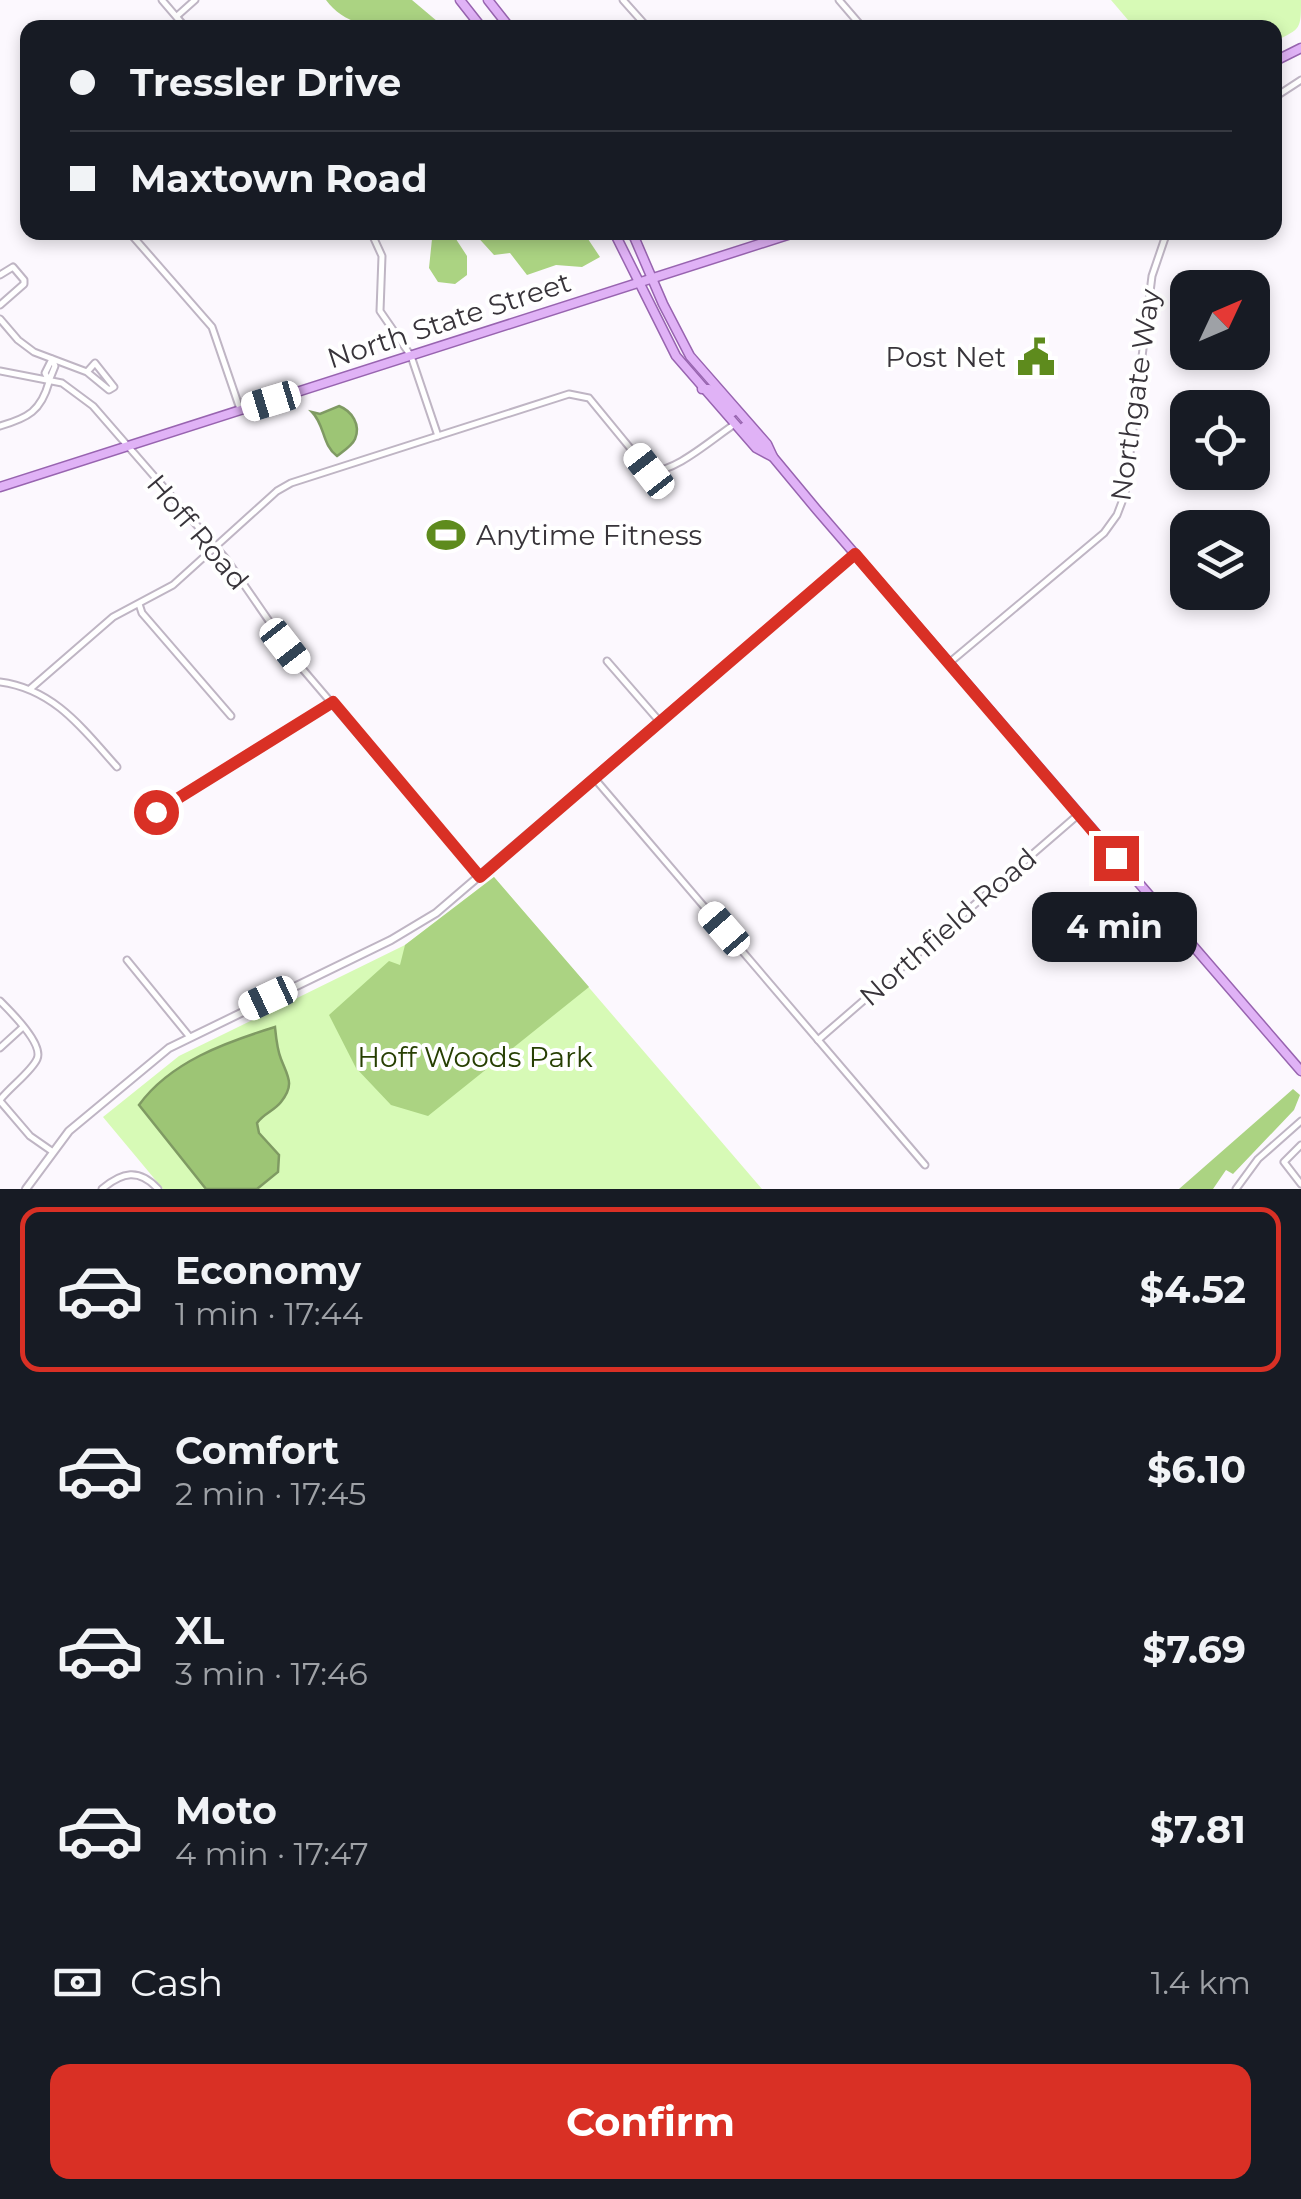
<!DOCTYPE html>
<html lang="en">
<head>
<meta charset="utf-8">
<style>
  body { margin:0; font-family:Montserrat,sans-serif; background:#20242c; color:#f1f3f6; height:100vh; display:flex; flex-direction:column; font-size:38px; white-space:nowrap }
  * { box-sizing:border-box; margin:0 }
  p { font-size:32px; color:#9ea1a6 }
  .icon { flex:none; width:55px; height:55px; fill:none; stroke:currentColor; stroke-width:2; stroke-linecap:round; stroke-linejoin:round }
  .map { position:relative; height:1189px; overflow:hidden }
  .drawer { display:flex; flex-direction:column; background:#171b24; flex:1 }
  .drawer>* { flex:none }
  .hud { position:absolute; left:20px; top:20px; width:1262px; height:220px; border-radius:20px; box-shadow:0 5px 15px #0003; display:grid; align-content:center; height:220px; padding:0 50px; background:#171b24 }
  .needle { width:65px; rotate:46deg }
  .controls { position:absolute; left:1170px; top:270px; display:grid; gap:20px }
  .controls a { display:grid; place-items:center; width:100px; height:100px; border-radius:20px; background:#171b24; box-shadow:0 5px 15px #0003; font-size:50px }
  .end { position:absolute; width:45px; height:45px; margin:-22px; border:12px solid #d93025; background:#fff; box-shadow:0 0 0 5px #fff }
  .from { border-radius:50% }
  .bubble { position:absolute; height:70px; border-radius:20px; background:#171b24; box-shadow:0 5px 15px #0003; font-size:32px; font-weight:700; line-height:70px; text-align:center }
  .car { position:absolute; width:30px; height:60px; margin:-30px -15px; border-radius:12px; box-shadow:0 0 8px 2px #0007; background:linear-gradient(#fff 24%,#345 0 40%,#fff 0 76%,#345 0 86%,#fff 0) }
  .hud b { display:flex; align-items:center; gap:35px; height:95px; font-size:38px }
  .hud b+b { border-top:2px solid #363941 }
  .hud i { width:25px; height:25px; background:#f1f3f6 }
  ul { padding:18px 0 0; list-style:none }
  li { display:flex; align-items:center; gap:30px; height:165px; margin:0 20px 15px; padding:0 30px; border:5px solid transparent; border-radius:20px }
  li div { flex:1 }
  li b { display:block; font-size:38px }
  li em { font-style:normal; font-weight:700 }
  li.on { border-color:#d93025 }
  li>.icon { width:90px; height:90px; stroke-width:1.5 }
  .pay { display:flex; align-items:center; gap:25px; height:110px; padding:0 50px; font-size:38px }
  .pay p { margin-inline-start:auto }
  .cta { display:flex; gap:20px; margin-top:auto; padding:20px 50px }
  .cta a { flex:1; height:115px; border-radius:20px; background:#d93025; color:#fff; font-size:40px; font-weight:700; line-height:115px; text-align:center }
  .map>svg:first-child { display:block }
  .green { fill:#d7fab6 }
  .forest { fill:#abd382 }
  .water { fill:#9dc575; stroke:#7f9a63; stroke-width:2.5 }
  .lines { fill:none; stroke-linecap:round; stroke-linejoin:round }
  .minor-casing { stroke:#bfb5c4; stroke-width:9 }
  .tertiary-casing { stroke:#bfb5c4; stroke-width:10 }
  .primary-casing { stroke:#9864b0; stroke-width:11 }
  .minor { stroke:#fff; stroke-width:5 }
  .tertiary { stroke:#fff; stroke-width:6 }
  .primary { stroke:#e0b2f6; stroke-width:8 }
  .route { stroke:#d93025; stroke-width:12 }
  .labels { text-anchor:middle; stroke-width:8; stroke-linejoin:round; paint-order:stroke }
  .street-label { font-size:28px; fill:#38343a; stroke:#fff }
  .poi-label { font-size:28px; fill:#38343a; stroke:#fff; text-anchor:end }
  .park-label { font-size:28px; fill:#273f03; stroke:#fff }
</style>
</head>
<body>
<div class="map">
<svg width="1301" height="1189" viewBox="0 0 1301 1189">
  <rect width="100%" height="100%" fill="#fcf8fe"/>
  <g class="green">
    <path d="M1111,0H1301C1301,29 1301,29 1275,41V28L1134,27Z"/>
    <path d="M494,877L762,1189H163L103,1117L179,1056L405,945Z"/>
  </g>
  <g class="forest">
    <path d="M326,0H412L444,27C404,28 352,36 326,0Z"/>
    <path d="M428,233H452L467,256V275L455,284L438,282L429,268L432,239Z"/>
    <path d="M474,233H584L600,257L582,267L556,265L527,275L510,253L494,255Z"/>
    <path d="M494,877L589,987L428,1116L391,1105L356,1068L329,1015L389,961L400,965L405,945Z"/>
    <path d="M1293,1089L1300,1095L1294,1110L1233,1174L1226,1170L1213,1189H1179Z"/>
  </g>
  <g class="water">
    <path d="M339,406C352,411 361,425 355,439C352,446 342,452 337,456C322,445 325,425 312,412L320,414Z"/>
    <path d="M275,1027C276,1037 277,1049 281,1059C288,1077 295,1084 281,1102C274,1111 264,1113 257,1123L259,1133L279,1155L278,1172L257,1189H206L139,1105C170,1062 226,1042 275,1027Z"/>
  </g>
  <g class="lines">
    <g class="minor-casing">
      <g id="minor">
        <path d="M162,0L186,28"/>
        <path d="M623,0L648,28"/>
        <path d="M839,0L863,28"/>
        <path d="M177,16L195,0"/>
        <path d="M1275,97L1301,80"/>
        <path d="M129,232L212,327L240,409"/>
        <path d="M371,232L382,256L380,311L411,356L438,436"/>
        <path d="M0,275L13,267L24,280V284L0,305"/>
        <path d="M0,319L18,340L34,352L87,372L109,390L114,387L95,363L87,372"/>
        <path d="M52,359L55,366L49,381L45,373Z"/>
        <path d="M0,371L62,383L93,406L227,560L300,666L480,877"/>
        <path d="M0,426C28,418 41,411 49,382"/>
        <path d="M139,604L142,613L231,716"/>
        <path d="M607,661L660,722"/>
        <path d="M949,663L1104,533L1117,515L1125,494L1152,276L1167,232"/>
        <path d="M0,682C54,689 83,729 117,767"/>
        <path d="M30,689L113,617L173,585L277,491L291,483L569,394L589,398L649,471C674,474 713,438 735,424"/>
        <path d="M595,779L925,1165"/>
        <path d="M148,818L332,703"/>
        <path d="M127,960L189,1036"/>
        <path d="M0,1001C10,1011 44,1044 37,1059C32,1071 9,1088 0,1100"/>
        <path d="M818,1040L1079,814"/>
        <path d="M0,1048L23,1027"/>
        <path d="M0,1101L30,1136L53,1152"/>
        <path d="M1301,1145L1284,1162L1301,1184"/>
        <path d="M102,1189C122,1172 139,1168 158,1189"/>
        <path d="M1236,1189L1258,1159L1301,1121"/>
      </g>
    </g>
    <g class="tertiary-casing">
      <path id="tertiary" d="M26,1189L69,1131L169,1048L391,940L436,913L855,554"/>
    </g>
    <g class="primary-casing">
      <g id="primary">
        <path d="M460,0L482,28"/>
        <path d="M488,0L510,28"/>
        <path d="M1275,61L1301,48"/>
        <path d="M614,232L676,356L756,448L773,457"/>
        <path d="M632,232L663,304L690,356L767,444L773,457L817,510L1301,1071"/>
        <path d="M702,389H709L733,412"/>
        <path d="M744,427L766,450"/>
        <path d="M0,487L797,232"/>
      </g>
    </g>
    <use href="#minor" class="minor"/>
    <use href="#tertiary" class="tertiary"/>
    <use href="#primary" class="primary"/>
  </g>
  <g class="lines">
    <path class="route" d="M156,812L333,702L480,877L855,554L1116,858"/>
  </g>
  <defs>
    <g id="civic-bare" transform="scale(3)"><path d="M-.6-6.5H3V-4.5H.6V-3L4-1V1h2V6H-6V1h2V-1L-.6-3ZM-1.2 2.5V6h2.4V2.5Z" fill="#5e8b1d" stroke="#fff" stroke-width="2.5" paint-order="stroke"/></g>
    <g id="stadium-bare" transform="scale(3)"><path d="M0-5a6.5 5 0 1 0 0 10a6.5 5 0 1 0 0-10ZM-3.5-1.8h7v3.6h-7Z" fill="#5e8b1d" stroke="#fff" stroke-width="2.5" paint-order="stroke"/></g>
  </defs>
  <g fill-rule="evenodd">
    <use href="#civic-bare" x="1036" y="357"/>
    <use href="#stadium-bare" x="446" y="535"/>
  </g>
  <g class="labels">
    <g class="street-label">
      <text transform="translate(449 320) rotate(-18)" y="10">North State Street</text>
      <text transform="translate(1135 395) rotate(-82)" y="10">Northgate Way</text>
      <text transform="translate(198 532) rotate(50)" y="10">Hoff Road</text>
      <text transform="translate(948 927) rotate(-41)" y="10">Northfield Road</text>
    </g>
    <g class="poi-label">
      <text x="1006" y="367">Post Net</text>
      <text x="476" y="545" text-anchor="start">Anytime Fitness</text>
    </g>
    <g class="park-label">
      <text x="475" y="1067">Hoff Woods Park</text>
    </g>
  </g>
</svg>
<div class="controls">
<a><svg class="needle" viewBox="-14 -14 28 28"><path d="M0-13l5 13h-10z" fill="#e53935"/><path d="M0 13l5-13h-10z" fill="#9ea1a6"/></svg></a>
<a><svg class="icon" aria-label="locate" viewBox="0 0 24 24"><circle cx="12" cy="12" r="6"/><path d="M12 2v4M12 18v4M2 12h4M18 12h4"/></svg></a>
<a><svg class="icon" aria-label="layers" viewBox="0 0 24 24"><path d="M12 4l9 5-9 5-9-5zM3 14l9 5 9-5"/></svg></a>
</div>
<i class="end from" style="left:156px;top:812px"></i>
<i class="end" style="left:1116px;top:858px"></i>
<div class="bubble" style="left:1032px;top:892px;width:165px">4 min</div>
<i class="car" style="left:271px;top:401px;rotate:253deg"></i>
<i class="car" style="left:649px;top:471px;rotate:322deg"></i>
<i class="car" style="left:285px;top:646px;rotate:142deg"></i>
<i class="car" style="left:724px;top:929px;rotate:319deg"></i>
<i class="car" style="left:268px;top:998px;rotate:245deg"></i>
<div class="hud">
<b><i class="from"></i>Tressler Drive</b>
<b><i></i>Maxtown Road</b>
</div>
</div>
<section class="drawer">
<ul>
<li class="on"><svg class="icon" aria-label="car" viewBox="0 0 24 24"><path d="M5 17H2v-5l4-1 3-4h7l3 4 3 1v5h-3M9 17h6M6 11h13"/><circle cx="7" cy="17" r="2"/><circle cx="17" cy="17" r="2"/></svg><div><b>Economy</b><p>1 min · 17:44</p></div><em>$4.52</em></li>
<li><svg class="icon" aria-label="car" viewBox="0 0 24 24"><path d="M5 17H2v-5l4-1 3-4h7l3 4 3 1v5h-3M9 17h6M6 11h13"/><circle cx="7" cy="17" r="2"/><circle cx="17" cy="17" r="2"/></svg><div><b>Comfort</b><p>2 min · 17:45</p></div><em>$6.10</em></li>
<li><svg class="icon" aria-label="car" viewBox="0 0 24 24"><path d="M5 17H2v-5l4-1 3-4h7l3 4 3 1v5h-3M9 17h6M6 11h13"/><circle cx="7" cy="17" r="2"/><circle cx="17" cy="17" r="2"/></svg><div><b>XL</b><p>3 min · 17:46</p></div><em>$7.69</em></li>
<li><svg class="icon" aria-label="car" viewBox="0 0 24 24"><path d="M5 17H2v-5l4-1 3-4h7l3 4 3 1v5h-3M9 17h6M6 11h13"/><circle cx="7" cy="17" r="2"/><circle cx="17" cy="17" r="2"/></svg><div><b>Moto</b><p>4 min · 17:47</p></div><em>$7.81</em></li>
</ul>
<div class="pay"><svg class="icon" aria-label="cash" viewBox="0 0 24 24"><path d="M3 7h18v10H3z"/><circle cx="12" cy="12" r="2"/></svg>Cash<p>1.4 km</p></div>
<div class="cta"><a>Confirm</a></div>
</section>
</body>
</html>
